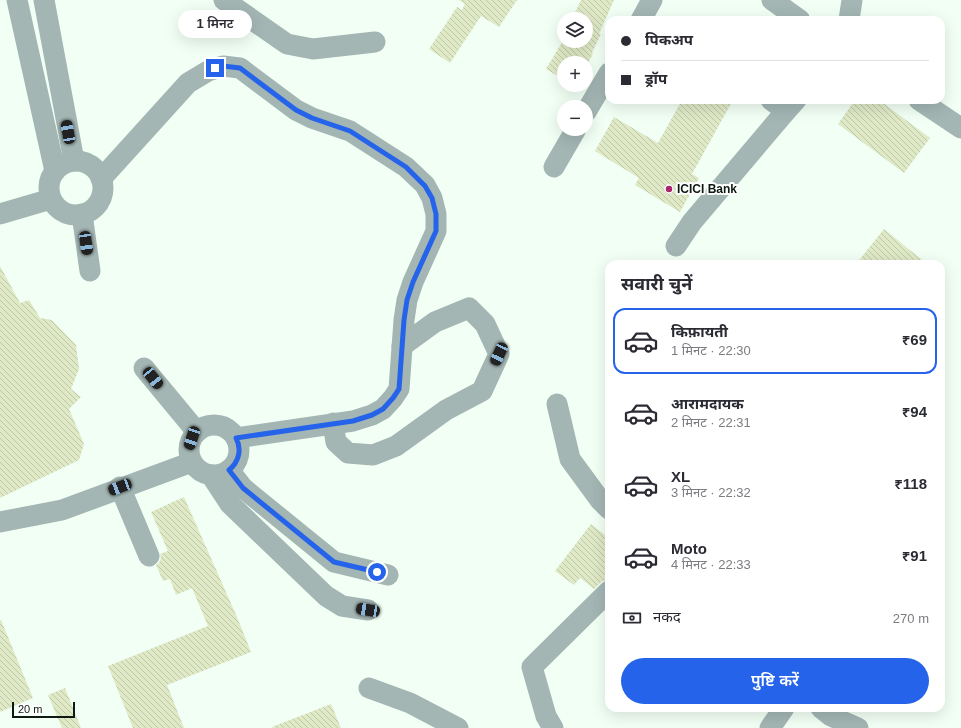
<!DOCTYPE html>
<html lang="hi">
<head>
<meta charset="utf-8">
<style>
  body { margin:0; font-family:Arial,"Noto Sans Devanagari",sans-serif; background:#f2f2f3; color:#2b2b33; height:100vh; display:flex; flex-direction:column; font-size:15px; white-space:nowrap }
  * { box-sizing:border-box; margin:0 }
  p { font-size:13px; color:#7c7c81 }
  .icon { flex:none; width:22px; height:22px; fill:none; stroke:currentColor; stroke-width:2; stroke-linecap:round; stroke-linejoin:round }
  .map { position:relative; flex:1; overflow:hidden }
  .details { position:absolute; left:605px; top:260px; width:340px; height:452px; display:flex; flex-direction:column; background:#fff; border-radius:12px; box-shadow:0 4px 16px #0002 }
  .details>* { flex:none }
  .guide { position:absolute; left:605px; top:16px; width:340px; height:88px; border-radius:12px; box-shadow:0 4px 16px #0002; display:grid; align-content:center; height:88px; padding:0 16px; background:#fff }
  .controls { position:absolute; left:557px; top:12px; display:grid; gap:8px }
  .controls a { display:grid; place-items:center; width:36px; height:36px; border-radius:50%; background:#fff; box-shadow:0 4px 16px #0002; font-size:20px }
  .scale { position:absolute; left:12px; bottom:10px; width:63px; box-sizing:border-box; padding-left:4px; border:2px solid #0e1911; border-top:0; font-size:11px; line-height:14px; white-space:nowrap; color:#0e1911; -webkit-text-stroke:3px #fff; paint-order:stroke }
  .end { position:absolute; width:18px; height:18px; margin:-9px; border:5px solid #2563eb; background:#fff; box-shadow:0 0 0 2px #fff }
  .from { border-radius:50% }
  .bubble { position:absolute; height:28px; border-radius:14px; background:#fff; box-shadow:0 4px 16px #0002; font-size:13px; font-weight:600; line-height:28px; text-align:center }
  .car { position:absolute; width:12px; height:24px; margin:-12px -6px; border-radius:5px; box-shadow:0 0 3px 1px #0007; background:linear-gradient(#222 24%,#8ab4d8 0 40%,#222 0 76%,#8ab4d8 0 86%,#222 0) }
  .guide b { display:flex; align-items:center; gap:14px; height:38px; font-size:15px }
  .guide b+b { border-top:1px solid #e1e1e2 }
  .guide i { width:10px; height:10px; background:#2b2b33 }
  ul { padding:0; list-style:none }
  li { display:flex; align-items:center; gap:12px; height:66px; margin:0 8px 6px; padding:0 8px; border:2px solid transparent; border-radius:12px }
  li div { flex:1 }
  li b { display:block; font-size:15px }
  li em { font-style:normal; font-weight:600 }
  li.current { border-color:#2563eb }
  li>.icon { width:36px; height:36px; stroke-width:1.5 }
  h2 { padding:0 16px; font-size:18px; line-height:48px }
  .pay { display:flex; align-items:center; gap:10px; height:44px; padding:0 16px; font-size:15px }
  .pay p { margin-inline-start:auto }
  .button { display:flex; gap:8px; margin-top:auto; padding:8px 16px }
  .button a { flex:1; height:46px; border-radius:24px; background:#2563eb; color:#fff; font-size:16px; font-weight:600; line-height:46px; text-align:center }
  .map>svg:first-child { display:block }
  .building { fill:url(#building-back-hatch) }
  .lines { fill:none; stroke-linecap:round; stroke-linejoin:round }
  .minor { stroke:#a3b6b3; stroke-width:21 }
  .route { stroke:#2563eb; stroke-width:5 }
  .poi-dot { fill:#ab256d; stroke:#fff; stroke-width:1.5 }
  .labels { text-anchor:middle; stroke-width:4; stroke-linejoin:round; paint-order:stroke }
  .poi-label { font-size:12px; font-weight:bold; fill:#0e1911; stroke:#fff; text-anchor:start }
</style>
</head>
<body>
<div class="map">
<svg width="961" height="728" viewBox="0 0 961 728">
  <defs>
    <pattern id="building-back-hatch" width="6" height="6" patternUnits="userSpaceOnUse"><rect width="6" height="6" fill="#dfe9c6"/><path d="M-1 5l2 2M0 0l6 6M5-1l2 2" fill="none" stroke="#bec7a9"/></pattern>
  </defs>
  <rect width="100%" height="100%" fill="#f2fff5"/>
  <g class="building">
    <path d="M459,0H517L499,27L481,16L450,63L429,49L457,7L462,10L465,4Z"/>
    <path d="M581,0H614L599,34H601L592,53L593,54L586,66V63H564V80L546,69L564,39V41H586V19H572Z"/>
    <path d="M682,100H733L692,174L699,178L680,212L635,185L639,178L595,151L614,117L658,143Z"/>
    <path d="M855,100H879L930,138L904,173L838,124Z"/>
    <path d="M884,229L927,264H856Z"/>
    <path d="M0,266L20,303L29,300L40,318L52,320L76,345L79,369L71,389L81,397L69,409L84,444L79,460L0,498Z"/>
    <path d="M184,497L237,617L251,652L167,685L184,728H133L108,666L208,626L192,588L176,595L170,579L163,581L156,565L159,563L161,558L160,554L168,551L151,512Z"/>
    <path d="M591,524L609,538V579L606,580L601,582L594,589L580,578L574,585L555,571Z"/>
    <path d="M0,620H1L33,698L0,712Z"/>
    <path d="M65,688L81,728H62L48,695Z"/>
    <path d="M331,704L341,728H273L272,727Z"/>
  </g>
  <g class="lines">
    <g class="minor">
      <path d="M17,0L55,171"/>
      <path d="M44,0L74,161"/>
      <path d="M224,0L287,44L313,49L375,42"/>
      <path d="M772,0L800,20"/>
      <path d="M641,20L652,0"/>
      <path d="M849,20L852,0"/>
      <path d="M771,100L786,111"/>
      <path d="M919,100L961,128"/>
      <path d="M586,112L609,73"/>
      <circle cx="76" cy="188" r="27"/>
      <path d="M554,167L576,129"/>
      <path d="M101,179L188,83L208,71L223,66L240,68L296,110L312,118L350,131L406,167L425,185L432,198L436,214V231L413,282L407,300L404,320L399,389L393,398L383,409L372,415L353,421L236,438"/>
      <path d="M0,214L51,199"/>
      <path d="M82,214L90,271"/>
      <path d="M676,246L692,222L786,111L796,100"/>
      <path d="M144,368L197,432"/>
      <path d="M557,404L570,459L600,500L609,509"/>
      <path d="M333,423L336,442L348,453L373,455L396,446L446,410L482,391L499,354L485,324L469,308L435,322L402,346"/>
      <circle cx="214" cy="450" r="25"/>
      <path d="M229,470L243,488L334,562L388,575"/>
      <path d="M211,475L230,504L326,596L342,606L368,610"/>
      <path d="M120,487L149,556"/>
      <path d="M0,522L62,510L192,462"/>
      <path d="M369,688L410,703L458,728"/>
      <path d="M821,708L831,716L858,728"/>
      <path d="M553,728L546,716L532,667L609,591"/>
      <path d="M770,728L784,708"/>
    </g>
  </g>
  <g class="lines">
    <path class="route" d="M215,68L223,66L240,68L296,110L312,118L350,131L406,167L425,186L432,198L436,214V231L413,282L407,300L404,320L399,389L393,398L383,409L372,415L353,421L236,438C242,449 239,462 229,470L243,488L334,562L377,572"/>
  </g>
  <circle class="poi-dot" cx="669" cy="189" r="4"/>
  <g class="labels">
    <g class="poi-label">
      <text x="677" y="193">ICICI Bank</text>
    </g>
  </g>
</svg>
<div class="controls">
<a><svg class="icon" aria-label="layers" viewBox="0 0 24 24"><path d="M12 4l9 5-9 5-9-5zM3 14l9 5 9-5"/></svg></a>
<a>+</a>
<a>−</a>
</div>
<div class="scale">20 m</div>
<i class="end from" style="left:377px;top:572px"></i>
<i class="end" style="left:215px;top:68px"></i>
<div class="bubble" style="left:178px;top:10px;width:74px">1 मिनट</div>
<i class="car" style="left:68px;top:132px;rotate:350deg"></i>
<i class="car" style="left:86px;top:243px;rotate:172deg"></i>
<i class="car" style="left:499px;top:354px;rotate:205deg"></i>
<i class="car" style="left:153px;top:378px;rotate:141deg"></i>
<i class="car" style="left:192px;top:438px;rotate:198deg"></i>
<i class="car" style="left:120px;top:487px;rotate:249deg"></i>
<i class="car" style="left:368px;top:610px;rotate:279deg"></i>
<div class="guide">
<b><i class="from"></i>पिकअप</b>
<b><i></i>ड्रॉप</b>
</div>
<section class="details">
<h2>सवारी चुनें</h2>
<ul>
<li class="current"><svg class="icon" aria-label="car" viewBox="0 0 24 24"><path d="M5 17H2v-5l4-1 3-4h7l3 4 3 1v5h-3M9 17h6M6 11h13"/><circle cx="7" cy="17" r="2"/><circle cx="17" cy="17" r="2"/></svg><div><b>किफ़ायती</b><p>1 मिनट · 22:30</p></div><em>₹69</em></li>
<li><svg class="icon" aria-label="car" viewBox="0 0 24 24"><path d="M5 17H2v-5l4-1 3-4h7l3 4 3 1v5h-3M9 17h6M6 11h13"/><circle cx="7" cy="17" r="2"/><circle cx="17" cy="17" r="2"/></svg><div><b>आरामदायक</b><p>2 मिनट · 22:31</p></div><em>₹94</em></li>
<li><svg class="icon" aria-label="car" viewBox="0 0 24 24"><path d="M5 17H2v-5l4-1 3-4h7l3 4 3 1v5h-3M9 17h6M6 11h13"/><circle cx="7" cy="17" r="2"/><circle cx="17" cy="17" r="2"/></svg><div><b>XL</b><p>3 मिनट · 22:32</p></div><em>₹118</em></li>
<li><svg class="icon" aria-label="car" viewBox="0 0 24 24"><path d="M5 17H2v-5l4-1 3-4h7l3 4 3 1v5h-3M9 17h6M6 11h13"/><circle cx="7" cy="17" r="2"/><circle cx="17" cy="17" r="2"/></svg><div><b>Moto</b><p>4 मिनट · 22:33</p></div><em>₹91</em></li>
</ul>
<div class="pay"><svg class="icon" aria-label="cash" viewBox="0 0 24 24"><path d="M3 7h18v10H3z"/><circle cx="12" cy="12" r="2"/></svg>नकद<p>270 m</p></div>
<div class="button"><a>पुष्टि करें</a></div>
</section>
</div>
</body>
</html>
